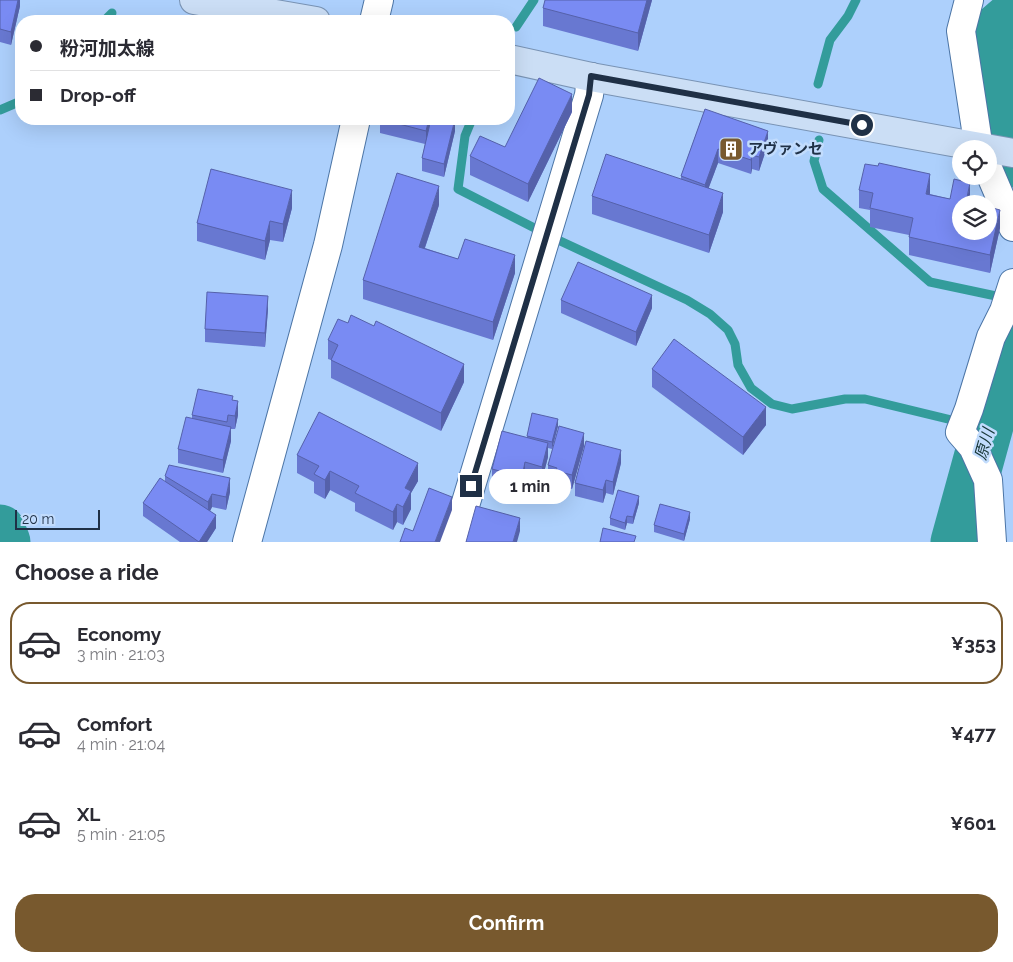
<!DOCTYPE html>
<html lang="en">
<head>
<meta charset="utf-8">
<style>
  body { margin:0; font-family:Raleway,"Noto Sans JP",sans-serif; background:#f7f7f7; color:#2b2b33; height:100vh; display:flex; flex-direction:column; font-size:19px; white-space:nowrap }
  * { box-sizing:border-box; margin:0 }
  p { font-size:16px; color:#7c7c81 }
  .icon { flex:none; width:28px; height:28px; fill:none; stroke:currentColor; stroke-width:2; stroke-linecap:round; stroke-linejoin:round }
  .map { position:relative; height:542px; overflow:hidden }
  .side { display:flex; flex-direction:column; background:#fff; flex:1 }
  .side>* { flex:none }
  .banner { position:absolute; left:15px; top:15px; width:500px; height:110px; border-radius:20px; box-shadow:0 5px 20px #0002; display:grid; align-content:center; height:110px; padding:0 15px; background:#fff }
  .controls { position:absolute; left:952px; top:140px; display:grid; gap:10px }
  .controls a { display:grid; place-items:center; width:45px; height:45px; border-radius:50%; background:#fff; box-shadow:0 5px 20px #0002; font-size:25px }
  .scale { position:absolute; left:15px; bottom:12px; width:85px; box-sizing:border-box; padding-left:5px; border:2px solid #1f3046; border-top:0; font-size:14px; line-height:18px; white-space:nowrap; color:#1f3046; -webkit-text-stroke:4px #c2dcfd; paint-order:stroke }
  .end { position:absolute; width:22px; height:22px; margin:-11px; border:6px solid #1f3046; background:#fff; box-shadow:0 0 0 2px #fff }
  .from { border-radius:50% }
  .bubble { position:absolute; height:35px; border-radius:18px; background:#fff; box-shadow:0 5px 20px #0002; font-size:16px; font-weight:700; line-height:35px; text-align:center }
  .banner b { display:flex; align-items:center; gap:18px; height:48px; font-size:19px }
  .banner b+b { border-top:1px solid #e1e1e2 }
  .banner i { width:12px; height:12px; background:#2b2b33 }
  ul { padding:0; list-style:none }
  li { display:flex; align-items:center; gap:15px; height:82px; margin:0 10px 8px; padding:0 5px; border:2px solid transparent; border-radius:20px }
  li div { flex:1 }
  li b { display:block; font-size:19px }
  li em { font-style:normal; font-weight:700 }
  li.selected { border-color:#78592e }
  li>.icon { width:45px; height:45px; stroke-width:1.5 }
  h2 { padding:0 15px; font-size:22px; line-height:60px }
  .primary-button { display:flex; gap:10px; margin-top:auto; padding:10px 15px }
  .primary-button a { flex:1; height:58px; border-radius:20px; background:#78592e; color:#fff; font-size:20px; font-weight:700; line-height:58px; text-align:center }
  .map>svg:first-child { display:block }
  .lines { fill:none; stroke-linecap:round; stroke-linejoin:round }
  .stream { stroke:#339c9b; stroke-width:9 }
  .river { stroke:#339c9b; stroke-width:51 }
  .minor-casing { stroke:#4c75a6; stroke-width:30 }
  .tertiary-casing { stroke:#4c75a6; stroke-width:30 }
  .primary-casing { stroke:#7993b4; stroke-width:30 }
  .minor { stroke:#fff; stroke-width:28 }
  .tertiary { stroke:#fff; stroke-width:28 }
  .primary { stroke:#cbdef5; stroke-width:28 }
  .wall { fill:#6878d1 }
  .shaded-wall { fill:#5561aa }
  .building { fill:#798bf3; stroke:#5561aa }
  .route { stroke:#1f3046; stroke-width:6 }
  .labels { text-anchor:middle; stroke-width:5; stroke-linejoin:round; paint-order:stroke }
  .poi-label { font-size:15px; font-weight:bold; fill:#1f3046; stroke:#c2dcfd; text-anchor:start }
  .water-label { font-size:16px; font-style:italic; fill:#173636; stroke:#c2dcfd }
</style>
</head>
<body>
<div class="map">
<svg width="1013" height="542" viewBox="0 0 1013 542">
  <rect width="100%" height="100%" fill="#add0fc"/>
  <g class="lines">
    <g class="stream">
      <path d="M104,21L112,13"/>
      <path d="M516,27L534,0"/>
      <path d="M818,84L830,40L848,16L856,0"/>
      <path d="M0,110L21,101"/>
      <path d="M472,119L465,136L458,189L556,239L687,300L710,314L728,330L735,344L738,365L751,388L772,404L792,409L845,399H865L960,422"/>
      <path d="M819,140L814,161L823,189L930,282L996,296"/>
    </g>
    <g class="river">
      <path d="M1013,16L985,40L1002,120L1013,162"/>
      <path d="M0,530L5,542"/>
      <path d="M956,542L1000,382L1013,345"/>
    </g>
    <g class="minor-casing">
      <g id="minor">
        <path d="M969,0L961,31L979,149"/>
        <path d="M989,171L1013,227"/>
        <path d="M454,542L589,95L591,77"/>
        <path d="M992,542L988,480L973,447L960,432L969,409L991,337L1004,311L1013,283"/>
      </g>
    </g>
    <g class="tertiary-casing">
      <g id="tertiary">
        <path d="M374,21L379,0"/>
        <path d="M247,542L328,245L356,119"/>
      </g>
    </g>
    <g class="primary-casing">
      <g id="primary">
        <path d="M194,0L316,21"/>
        <path d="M509,59L591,77L1013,153"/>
      </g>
    </g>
    <use href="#minor" class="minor"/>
    <use href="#tertiary" class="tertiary"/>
    <use href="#primary" class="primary"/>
  </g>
  <g class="wall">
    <path d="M0,0H20V6L11,45L0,42Z"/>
    <path d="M652,0L638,51L543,26V8Z"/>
    <path d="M705,109L768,144L759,171L752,169L751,174L718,163L708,189L723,212L709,253L592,214V196L681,179V176Z"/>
    <path d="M572,112L528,202L470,175V156L505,147Z"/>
    <path d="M247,119H269L268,124Z"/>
    <path d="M380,119L455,131L444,177L422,171V158L425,144L380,133Z"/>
    <path d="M859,190L930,193V194L950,199L970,201V203L1000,228L990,273L909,255V235L870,227V210L859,208Z"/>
    <path d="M439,205L425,248L458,259L515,273L493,340L363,299V280Z"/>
    <path d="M292,208L283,242L270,240L265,260L197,241V223Z"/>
    <path d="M561,300L652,308L636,346L561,313Z"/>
    <path d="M268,309L265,347L205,342V329Z"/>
    <path d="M328,340L464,382L441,431L331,378V360L328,359Z"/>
    <path d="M652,369L766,425L743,455L652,387Z"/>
    <path d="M233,400L238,415L235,429H231V441L223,473L178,463V449L192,419V415Z"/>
    <path d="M558,426L552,449L548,448V457L542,480L525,476L522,490L492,482V469L527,438V436Z"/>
    <path d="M584,446L572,489L556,485V481L548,478V465Z"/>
    <path d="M297,455L418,481L411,493V509L403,525L397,522L393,530L355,511V503L330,490L325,499L314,493V482L297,473Z"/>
    <path d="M621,463L613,495L606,493L603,503L575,496V483Z"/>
    <path d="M165,476L230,492L226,510L212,507L210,511L216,528L207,542H180L143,516V503L165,482Z"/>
    <path d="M639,503L633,524L627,523L625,530L610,525V518Z"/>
    <path d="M690,519L684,541L654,532V525Z"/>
  </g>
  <g class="shaded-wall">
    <path d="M18,0H20V6L11,45V32Z"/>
    <path d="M647,0H652L638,51V33Z"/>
    <path d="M572,94V112L528,202V184Z"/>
    <path d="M429,119H432L426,144V131Z"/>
    <path d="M455,119V131L444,177V164Z"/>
    <path d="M768,131V144L759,171V157Z"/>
    <path d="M718,149V163L705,198V185Z"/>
    <path d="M752,155V169L751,174V160Z"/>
    <path d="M930,174V193L926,212V194Z"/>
    <path d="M970,183V204H966Z"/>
    <path d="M439,186V205L419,265V247Z"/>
    <path d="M292,190V208L283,242V224Z"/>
    <path d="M723,193V212L709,253V235Z"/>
    <path d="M1000,210V228L990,273V255Z"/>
    <path d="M270,221V240L265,260V241Z"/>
    <path d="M515,255V273L493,340V322Z"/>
    <path d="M652,295V308L636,346V332Z"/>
    <path d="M268,296V309L265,347V333Z"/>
    <path d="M464,364V382L441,431V413Z"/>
    <path d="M238,401V415L235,429V416Z"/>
    <path d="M766,407V425L743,455V437Z"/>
    <path d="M558,419V426L552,449V442Z"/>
    <path d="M231,427V441L223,473V460Z"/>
    <path d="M584,433V446L572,489V475Z"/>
    <path d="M548,443V457L542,480V467Z"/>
    <path d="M621,450V463L613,495V482Z"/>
    <path d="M525,462V476L522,490V477Z"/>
    <path d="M418,463V481L411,493V509L403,525V507L405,488Z"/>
    <path d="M330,471V490L325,499V480Z"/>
    <path d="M230,478V492L226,510V497Z"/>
    <path d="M606,480V493L603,503V490Z"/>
    <path d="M212,494V507L208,515V502Z"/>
    <path d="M639,496V503L633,524V517Z"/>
    <path d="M452,497V510L440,542H435Z"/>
    <path d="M397,504V522L393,530V512Z"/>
    <path d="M690,512V519L684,541V534Z"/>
    <path d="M216,515V528L207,542H199Z"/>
    <path d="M627,516V523L625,530V523Z"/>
    <path d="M520,518V531L517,542H513Z"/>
  </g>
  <g class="building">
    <path d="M0,0H18L11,32L0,29Z"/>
    <path d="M545,0H647L638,33L543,8Z"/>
    <path d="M539,78L572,94L528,184L470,156L480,136L505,147Z"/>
    <path d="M705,109L768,131L759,157L752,155L751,160L718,149L705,185L681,176Z"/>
    <path d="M380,119H429L426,131Z"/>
    <path d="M431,119H455L444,164L422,158Z"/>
    <path d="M606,154L723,193L709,235L592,196Z"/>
    <path d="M879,163L930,174L926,194L950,199L954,179L970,183L966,202L973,204H961V231H989V207L1000,210L990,255L909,237L913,218L870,208L873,193L859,190L865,164L878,166Z"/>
    <path d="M211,169L292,190L283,224L270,221L265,241L197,223Z"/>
    <path d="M397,173L439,186L419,247L458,259L465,239L515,255L493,322L363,280Z"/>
    <path d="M578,262L652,295L636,332L561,300Z"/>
    <path d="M207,292L268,296L265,333L205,329Z"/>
    <path d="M351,315L374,326L376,321L464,364L441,413L331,360L338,345L328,340L338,319L348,323Z"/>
    <path d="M674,339L766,407L743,437L652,369Z"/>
    <path d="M198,389L233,396L232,400L238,401L235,416L228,415L227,422L192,415Z"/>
    <path d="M319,412L418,463L405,488L411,491L403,507L397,504L393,512L355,493L359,486L330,471L325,480L314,474L319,466L297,455Z"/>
    <path d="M532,413L558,419L552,442L527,436Z"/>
    <path d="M186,417L231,427L223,460L178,449Z"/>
    <path d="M559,426L584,433L572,475L556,471L557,468L548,465Z"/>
    <path d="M502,431L548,443L542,467L525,462L522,477L492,469Z"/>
    <path d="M586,441L621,450L613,482L606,480L603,490L575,483Z"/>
    <path d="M169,465L230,478L226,497L212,494L208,502L165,476Z"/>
    <path d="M160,478L216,515L199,542L143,503Z"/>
    <path d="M429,488L452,497L435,542H400L405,528L413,531Z"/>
    <path d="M618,490L639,496L633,517L627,516L625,523L610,518Z"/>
    <path d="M660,504L690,512L684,534L654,525Z"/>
    <path d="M476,506L520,518L513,542H466Z"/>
    <path d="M603,528L636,536L634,542H600Z"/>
  </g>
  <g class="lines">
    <path class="route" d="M471,486L589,95L591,76L862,125"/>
  </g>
  <defs>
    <g id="building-square" transform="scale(1.25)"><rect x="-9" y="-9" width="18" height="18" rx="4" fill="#78592e" stroke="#c2dcfd"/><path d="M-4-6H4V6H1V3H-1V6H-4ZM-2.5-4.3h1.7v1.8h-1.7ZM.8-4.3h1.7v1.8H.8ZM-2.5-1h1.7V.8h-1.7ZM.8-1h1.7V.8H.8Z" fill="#fff"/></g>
  </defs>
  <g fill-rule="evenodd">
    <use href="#building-square" x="731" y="149"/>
  </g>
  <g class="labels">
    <g class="poi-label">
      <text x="748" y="154">アヴァンセ</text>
    </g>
    <g class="water-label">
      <text transform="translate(984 444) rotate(-74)" y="6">原川</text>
    </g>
  </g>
</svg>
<div class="controls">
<a><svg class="icon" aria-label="locate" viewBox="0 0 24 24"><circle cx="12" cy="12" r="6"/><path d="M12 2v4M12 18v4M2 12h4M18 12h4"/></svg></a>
<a><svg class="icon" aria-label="layers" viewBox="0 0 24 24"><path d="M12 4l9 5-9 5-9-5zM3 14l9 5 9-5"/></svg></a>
</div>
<div class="scale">20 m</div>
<i class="end from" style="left:862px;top:125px"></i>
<i class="end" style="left:471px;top:486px"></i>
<div class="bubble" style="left:489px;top:469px;width:82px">1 min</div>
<div class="banner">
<b><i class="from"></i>粉河加太線</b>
<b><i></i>Drop-off</b>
</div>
</div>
<section class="side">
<h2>Choose a ride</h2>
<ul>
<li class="selected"><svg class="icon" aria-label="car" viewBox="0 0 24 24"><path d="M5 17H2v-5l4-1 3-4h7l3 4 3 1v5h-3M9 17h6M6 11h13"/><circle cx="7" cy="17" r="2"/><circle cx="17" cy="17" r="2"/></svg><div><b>Economy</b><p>3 min · 21:03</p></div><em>¥353</em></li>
<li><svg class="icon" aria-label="car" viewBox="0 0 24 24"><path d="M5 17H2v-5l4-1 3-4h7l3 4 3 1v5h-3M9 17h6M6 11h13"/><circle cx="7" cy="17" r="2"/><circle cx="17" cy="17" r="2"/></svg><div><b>Comfort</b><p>4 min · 21:04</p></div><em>¥477</em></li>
<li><svg class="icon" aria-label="car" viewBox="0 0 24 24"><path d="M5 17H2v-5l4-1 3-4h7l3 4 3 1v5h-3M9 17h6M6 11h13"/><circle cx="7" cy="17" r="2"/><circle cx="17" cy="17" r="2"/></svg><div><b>XL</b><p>5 min · 21:05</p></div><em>¥601</em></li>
</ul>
<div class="primary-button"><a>Confirm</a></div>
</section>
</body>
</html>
